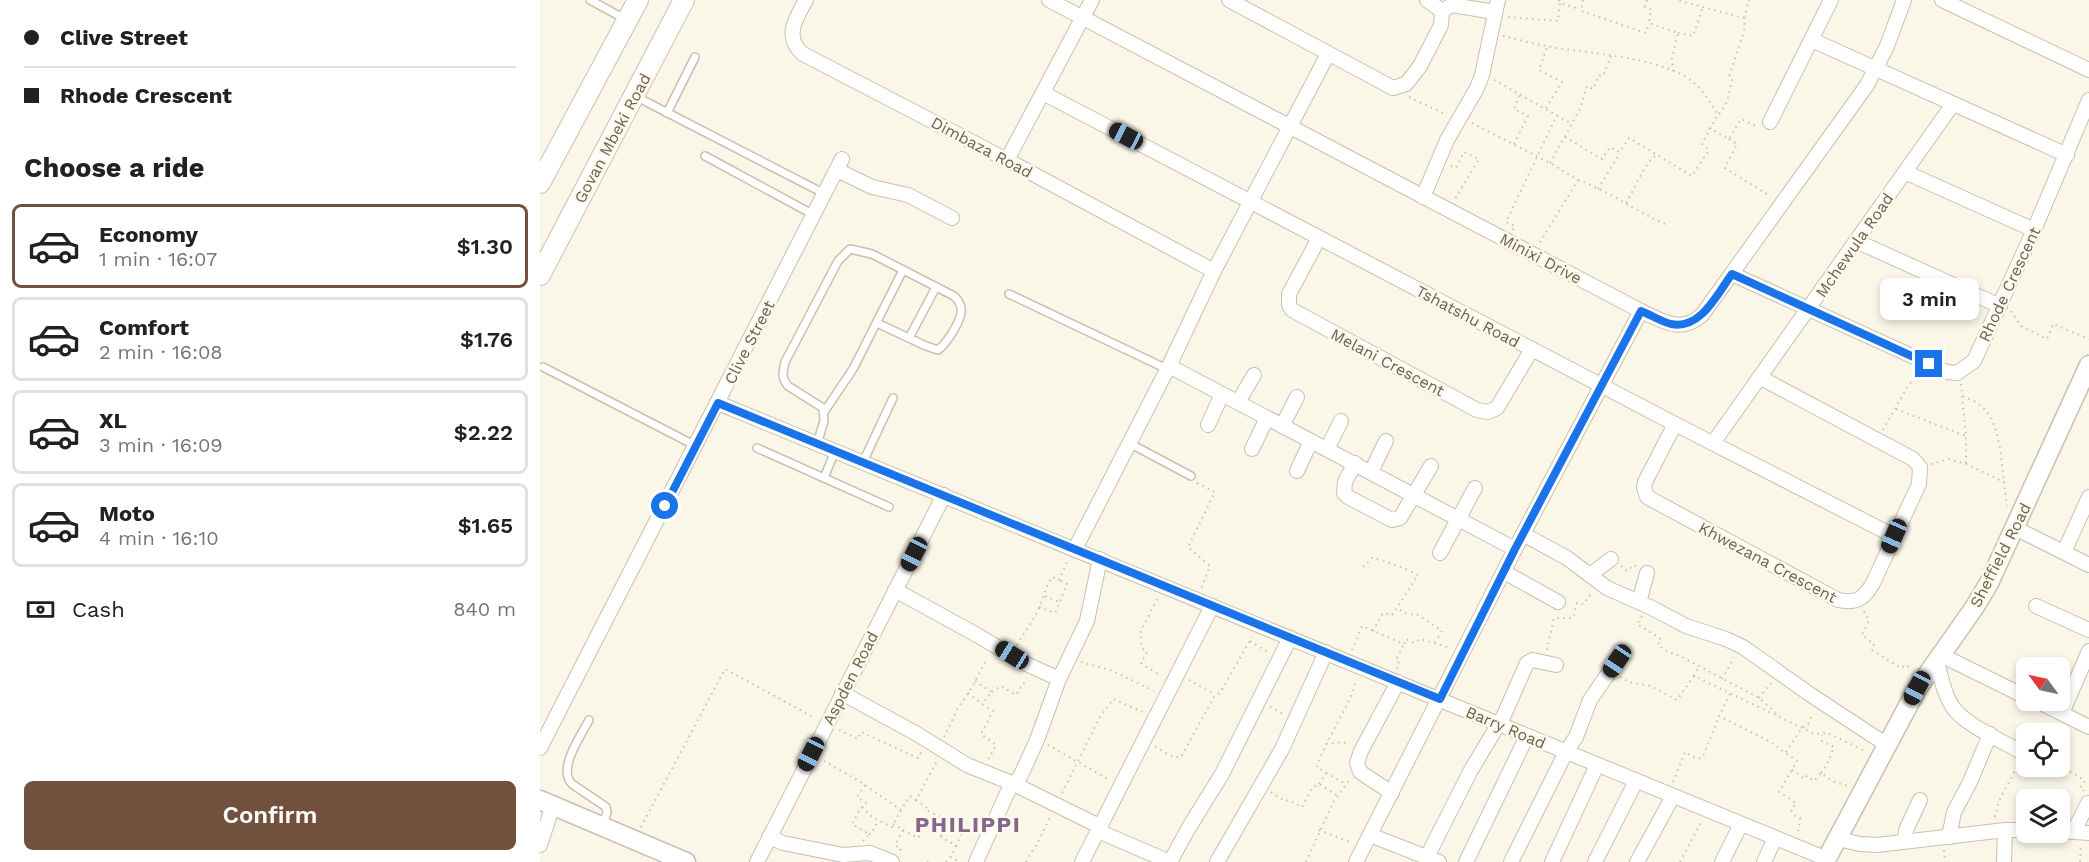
<!DOCTYPE html>
<html lang="en">
<head>
<meta charset="utf-8">
<style>
  body { margin:0; font-family:"Work Sans",sans-serif; background:#f6f6f6; color:#202124; height:100vh; display:flex; flex-direction:column; font-size:22px; white-space:nowrap }
  * { box-sizing:border-box; margin:0 }
  p { font-size:20px; color:#757577 }
  .icon { flex:none; width:33px; height:33px; fill:none; stroke:currentColor; stroke-width:2; stroke-linecap:round; stroke-linejoin:round }
  .map { position:relative; flex:1; overflow:hidden }
  .drawer { display:flex; flex-direction:column; background:#fff; width:540px }
  .drawer>* { flex:none }
  .hud { display:grid; align-content:center; height:132px; padding:0 24px; background:#fff }
  .needle { width:39px; rotate:303deg }
  .controls { position:absolute; left:1476px; top:657px; display:grid; gap:12px }
  .controls a { display:grid; place-items:center; width:54px; height:54px; border-radius:9px; background:#fff; box-shadow:0 3px 9px #0003; font-size:30px }
  .end { position:absolute; width:27px; height:27px; margin:-14px; border:8px solid #1a73e8; background:#fff; box-shadow:0 0 0 3px #fff }
  .from { border-radius:50% }
  .bubble { position:absolute; height:42px; border-radius:9px; background:#fff; box-shadow:0 3px 9px #0003; font-size:20px; font-weight:600; line-height:42px; text-align:center }
  .car { position:absolute; width:18px; height:36px; margin:-18px -9px; border-radius:8px; box-shadow:0 0 4px 2px #0007; background:linear-gradient(#222 24%,#8ab4d8 0 40%,#222 0 76%,#8ab4d8 0 86%,#222 0) }
  .hud b { display:flex; align-items:center; gap:21px; height:57px; font-size:22px }
  .hud b+b { border-top:2px solid #e0e0e0 }
  .hud i { width:15px; height:15px; background:#202124 }
  ul { padding:0; list-style:none }
  li { display:flex; align-items:center; gap:18px; height:84px; margin:0 12px 9px; padding:0 12px; border:3px solid #e0e0e0; border-radius:9px }
  li div { flex:1 }
  li b { display:block; font-size:22px }
  li em { font-style:normal; font-weight:600 }
  li.current { border-color:#71513d }
  li>.icon { width:54px; height:54px; stroke-width:1.5 }
  h2 { padding:0 24px; font-size:27px; line-height:72px }
  .pay { display:flex; align-items:center; gap:15px; height:66px; padding:0 24px; font-size:22px }
  .pay p { margin-inline-start:auto }
  .primary-button { display:flex; gap:12px; margin-top:auto; padding:12px 24px }
  .primary-button a { flex:1; height:69px; border-radius:9px; background:#71513d; color:#fff; font-size:24px; font-weight:600; line-height:69px; text-align:center }
  main { display:flex; flex:1; min-height:0 }
  .map>svg:first-child { display:block }
  .lines { fill:none; stroke-linecap:round; stroke-linejoin:round }
  .service-casing { stroke:#cac0af; stroke-width:10 }
  .minor-casing { stroke:#cac0af; stroke-width:16 }
  .tertiary-casing { stroke:#cac0af; stroke-width:21 }
  .secondary-casing { stroke:#cdc1ad; stroke-width:22 }
  .path { stroke:#d1bea6; stroke-width:2; stroke-dasharray:1.5 4.5; stroke-linecap:butt }
  .service { stroke:#fff; stroke-width:7 }
  .minor { stroke:#fff; stroke-width:14 }
  .tertiary { stroke:#fff; stroke-width:18 }
  .secondary { stroke:#fff; stroke-width:20 }
  .route { stroke:#1a73e8; stroke-width:8 }
  .labels { text-anchor:middle; stroke-width:5; stroke-linejoin:round; paint-order:stroke }
  .street-label { font-size:16px; fill:#70614f; stroke:#fdf9ed }
  .district-label { font-size:22px; font-weight:bold; letter-spacing:1.5px; fill:#87668c; stroke:#fdf9ed }
</style>
</head>
<body>
<main>
<section class="drawer">
<div class="hud">
<b><i class="from"></i>Clive Street</b>
<b><i></i>Rhode Crescent</b>
</div>
<h2>Choose a ride</h2>
<ul>
<li class="current"><svg class="icon" aria-label="car" viewBox="0 0 24 24"><path d="M5 17H2v-5l4-1 3-4h7l3 4 3 1v5h-3M9 17h6M6 11h13"/><circle cx="7" cy="17" r="2"/><circle cx="17" cy="17" r="2"/></svg><div><b>Economy</b><p>1 min · 16:07</p></div><em>$1.30</em></li>
<li><svg class="icon" aria-label="car" viewBox="0 0 24 24"><path d="M5 17H2v-5l4-1 3-4h7l3 4 3 1v5h-3M9 17h6M6 11h13"/><circle cx="7" cy="17" r="2"/><circle cx="17" cy="17" r="2"/></svg><div><b>Comfort</b><p>2 min · 16:08</p></div><em>$1.76</em></li>
<li><svg class="icon" aria-label="car" viewBox="0 0 24 24"><path d="M5 17H2v-5l4-1 3-4h7l3 4 3 1v5h-3M9 17h6M6 11h13"/><circle cx="7" cy="17" r="2"/><circle cx="17" cy="17" r="2"/></svg><div><b>XL</b><p>3 min · 16:09</p></div><em>$2.22</em></li>
<li><svg class="icon" aria-label="car" viewBox="0 0 24 24"><path d="M5 17H2v-5l4-1 3-4h7l3 4 3 1v5h-3M9 17h6M6 11h13"/><circle cx="7" cy="17" r="2"/><circle cx="17" cy="17" r="2"/></svg><div><b>Moto</b><p>4 min · 16:10</p></div><em>$1.65</em></li>
</ul>
<div class="pay"><svg class="icon" aria-label="cash" viewBox="0 0 24 24"><path d="M3 7h18v10H3z"/><circle cx="12" cy="12" r="2"/></svg>Cash<p>840 m</p></div>
<div class="primary-button"><a>Confirm</a></div>
</section>
<div class="map">
<svg width="1549" height="862" viewBox="0 0 1549 862">
  <rect width="100%" height="100%" fill="#faf6e8"/>
  <g class="lines">
    <g class="service-casing">
      <g id="service">
        <path d="M50,0L85,19"/>
        <path d="M95,96L285,194"/>
        <path d="M127,113L155,57"/>
        <path d="M165,156L274,215"/>
        <path d="M469,294L627,369"/>
        <path d="M369,338L396,287"/>
        <path d="M3,367L156,446"/>
        <path d="M284,412L313,369L363,270"/>
        <path d="M589,443L651,476"/>
        <path d="M277,444L284,421L283,408L248,386C241,378 243,372 245,362L298,261L310,249L332,254L414,296C417,299 420,303 421,308C423,319 407,343 398,350L386,346L337,323"/>
        <path d="M217,448L349,507"/>
        <path d="M323,462L353,398"/>
        <path d="M284,478L295,451"/>
        <path d="M49,720C41,736 17,769 32,784L66,807L67,812L63,826"/>
      </g>
    </g>
    <g class="minor-casing">
      <g id="minor">
        <path d="M266,0C256,18 243,37 263,54L467,160L674,271"/>
        <path d="M509,0L1101,311C1123,321 1140,334 1162,315L1327,85L1347,46L1364,0"/>
        <path d="M689,0L853,88L866,84L880,66L901,25L902,11L887,0"/>
        <path d="M1402,0L1549,70"/>
        <path d="M902,11L912,5L955,12"/>
        <path d="M1272,40L1527,155"/>
        <path d="M503,93L1135,424L1354,536"/>
        <path d="M1230,122L1291,0"/>
        <path d="M467,160L552,0"/>
        <path d="M297,170L332,187L368,195L412,218"/>
        <path d="M1365,172L1494,230"/>
        <path d="M883,197L907,140L937,88L942,75L958,0"/>
        <path d="M779,238L749,294V305L752,310L937,410L948,412L957,408L992,349"/>
        <path d="M1316,241L1460,306"/>
        <path d="M1192,274L1407,372L1417,373L1434,361L1494,230L1549,100"/>
        <path d="M629,366L975,549"/>
        <path d="M698,402L714,375"/>
        <path d="M178,403L1287,859"/>
        <path d="M1135,424L1105,482L1104,487L1107,497L1298,600C1316,604 1324,599 1333,583L1379,484L1380,467L1373,459L1221,378"/>
        <path d="M668,425L682,394"/>
        <path d="M742,426L757,397"/>
        <path d="M1173,443L1413,104"/>
        <path d="M712,449L727,418"/>
        <path d="M787,449L801,421"/>
        <path d="M815,463L805,482L804,493L808,497L852,520L860,518L863,513L891,466"/>
        <path d="M757,471L771,441"/>
        <path d="M831,472L846,441"/>
        <path d="M1475,528L1549,565"/>
        <path d="M983,534L1027,558L1067,588L1112,608L1146,626L1186,639L1203,647L1268,693L1347,745"/>
        <path d="M535,549L629,366L674,271L788,54"/>
        <path d="M1524,552L1549,497"/>
        <path d="M900,553L935,488"/>
        <path d="M964,572L1018,602"/>
        <path d="M1050,575L1071,559"/>
        <path d="M355,590L437,635L482,662L519,679"/>
        <path d="M1099,602L1107,573"/>
        <path d="M1496,606L1549,630"/>
        <path d="M1401,655L1486,697"/>
        <path d="M1397,661C1401,676 1403,692 1412,706C1423,724 1462,741 1481,752"/>
        <path d="M302,693L377,734L427,765L474,784L561,827"/>
        <path d="M1495,700L1549,727"/>
        <path d="M1522,713L1549,651"/>
        <path d="M0,748L302,159"/>
        <path d="M852,793L820,772L817,763L821,751L858,682"/>
        <path d="M558,831L630,862"/>
        <path d="M1520,831L1549,833"/>
        <path d="M1534,831L1548,803"/>
        <path d="M830,835L899,862"/>
        <path d="M229,837L243,843L303,855L330,853L352,862"/>
        <path d="M1409,837L1414,812L1430,782L1450,734"/>
        <path d="M1298,839L1320,844L1337,845L1465,830H1486"/>
        <path d="M1365,841L1366,830L1380,800"/>
        <path d="M0,845L13,805"/>
        <path d="M887,857L931,770L964,715L987,663L993,660L1016,665"/>
        <path d="M217,862L404,495"/>
        <path d="M436,862L469,789L480,777L497,740L519,679L547,621L560,559"/>
        <path d="M542,862L672,606"/>
        <path d="M630,862L648,829L682,774L750,638"/>
        <path d="M677,862L742,749L786,652"/>
        <path d="M816,862L975,549L1101,311"/>
        <path d="M926,862L987,736"/>
        <path d="M971,862L1026,752L1036,737L1050,700L1077,661"/>
        <path d="M1012,862L1057,765"/>
        <path d="M1055,862L1096,781"/>
        <path d="M1097,862L1133,796"/>
        <path d="M1182,862L1201,824"/>
        <path d="M1224,862L1235,838"/>
        <path d="M1464,862L1465,830"/>
      </g>
    </g>
    <g class="tertiary-casing">
      <g id="tertiary">
        <path d="M0,800L146,862"/>
        <path d="M1285,862L1377,689L1434,608L1449,583L1549,365"/>
      </g>
    </g>
    <g class="secondary-casing">
      <g id="secondary">
        <path d="M0,183L98,0"/>
        <path d="M0,275L144,0"/>
      </g>
    </g>
    <g class="path">
      <path d="M1019,0L1020,3L1040,9"/>
      <path d="M1043,0L1041,11L1106,33L1109,23"/>
      <path d="M1107,0L1105,7L1111,9L1109,23L1138,33L1132,58L1133,71"/>
      <path d="M968,17L1018,21L1020,3"/>
      <path d="M1204,18L1209,0"/>
      <path d="M1138,33L1153,36L1163,7"/>
      <path d="M963,36C980,40 998,45 1017,48C1056,54 1111,57 1146,77C1161,86 1169,101 1178,115C1188,105 1189,94 1192,80L1189,77L1205,28L1204,18L1137,0"/>
      <path d="M954,80L1032,124"/>
      <path d="M869,97L907,115"/>
      <path d="M1006,108L1022,82L999,70L1007,47"/>
      <path d="M932,123L1010,163L1038,180L999,244"/>
      <path d="M1169,128L1189,139L1201,119L1216,126"/>
      <path d="M1025,137L1062,159L1070,147L1080,152L1089,138L1152,176L1169,150L1162,144L1177,116"/>
      <path d="M1189,139L1197,144L1185,168L1230,196"/>
      <path d="M974,144L988,116L974,109L980,95"/>
      <path d="M1010,163L1040,109L1047,86L1053,89L1059,75L1063,76L1071,56"/>
      <path d="M911,166L916,168L924,152L939,159L915,199"/>
      <path d="M1038,180C1069,191 1095,211 1125,224"/>
      <path d="M1058,189L1080,153"/>
      <path d="M1086,203C1096,187 1102,167 1116,155"/>
      <path d="M973,230L975,226L966,222L1017,115"/>
      <path d="M1471,311L1481,326L1507,339L1513,324L1549,339"/>
      <path d="M1421,384L1426,436V464"/>
      <path d="M1423,396C1428,399 1435,401 1440,405C1460,420 1461,459 1464,482"/>
      <path d="M1356,409L1426,436"/>
      <path d="M1343,430L1369,384L1380,375"/>
      <path d="M1391,464L1409,459L1426,464L1464,482L1467,506"/>
      <path d="M657,483L675,492L648,547L670,566L661,589"/>
      <path d="M1081,566L1087,571L1094,565L1097,567"/>
      <path d="M823,567L832,558C845,560 866,569 878,575L857,608"/>
      <path d="M505,596L519,602"/>
      <path d="M617,599L600,633L602,648L607,652L601,663L621,676"/>
      <path d="M499,607L515,613L527,584L519,580"/>
      <path d="M1324,611L1329,621L1322,635L1334,644L1332,650L1361,668L1366,665L1372,669"/>
      <path d="M1102,616L1097,624L1121,639L1118,645L1128,652L1140,656L1219,698L1238,714"/>
      <path d="M833,631L843,613L852,615L857,608L867,614L878,615L902,631L895,642"/>
      <path d="M710,641L728,652"/>
      <path d="M477,645C484,632 493,622 499,608C504,597 505,587 512,577L519,580L527,562"/>
      <path d="M812,650L822,626L864,644L866,639L874,643L880,639L911,648"/>
      <path d="M1007,650L1014,618H1033L1037,603L1044,604L1051,593"/>
      <path d="M541,662L573,671L614,691"/>
      <path d="M857,669L859,660L857,658L864,644"/>
      <path d="M1154,676L1159,666"/>
      <path d="M1080,677L1089,682L1110,686L1137,700L1154,676L1275,734L1288,733L1327,752"/>
      <path d="M1182,679L1194,658"/>
      <path d="M649,680L675,695"/>
      <path d="M435,681L452,692L442,704L453,711L441,734L456,745L448,760"/>
      <path d="M452,692L461,686L476,695L487,678"/>
      <path d="M428,693L442,704"/>
      <path d="M1190,694L1179,716L1229,741L1257,761L1239,792L1256,803L1251,810L1254,815L1260,818L1258,833"/>
      <path d="M1219,698L1232,682"/>
      <path d="M730,707L743,714"/>
      <path d="M299,730L318,739L321,732L378,758L382,751"/>
      <path d="M404,737L418,708L431,689L447,658"/>
      <path d="M786,744L801,742L810,744"/>
      <path d="M508,745L568,779"/>
      <path d="M615,747L634,757H641L674,697L680,693L712,637"/>
      <path d="M1246,752L1262,728L1268,724L1273,713"/>
      <path d="M284,761L319,781L361,810L370,796L376,800L397,761"/>
      <path d="M1520,765L1545,781L1540,788L1544,791"/>
      <path d="M1505,766L1515,771L1517,766"/>
      <path d="M1252,770L1265,779L1267,776L1274,781L1281,773L1294,782L1308,786"/>
      <path d="M786,773L806,784"/>
      <path d="M1281,773L1288,762L1294,747L1282,741V735"/>
      <path d="M1133,782L1145,752L1157,759L1161,758L1164,754L1179,716"/>
      <path d="M779,784L786,773L777,767C786,737 808,711 816,681"/>
      <path d="M731,792L745,801L749,800L762,807L773,787L779,784L798,796"/>
      <path d="M522,793L560,717L573,699L603,712"/>
      <path d="M376,800L387,808L386,810L399,816L422,833L416,846"/>
      <path d="M322,807L332,817L352,827L361,810"/>
      <path d="M1455,817L1459,801L1478,765"/>
      <path d="M353,824L363,830L355,845L361,849L359,852"/>
      <path d="M101,827L185,669L275,718"/>
      <path d="M363,830L378,838L385,827L416,846L411,857"/>
      <path d="M779,830L810,842"/>
      <path d="M329,834H331L338,821"/>
      <path d="M401,836L408,824"/>
      <path d="M323,841L329,834L312,824L319,811L326,803L317,797L325,785"/>
      <path d="M1404,850L1405,862"/>
      <path d="M387,862H392"/>
      <path d="M406,862L411,857L419,862"/>
      <path d="M486,862L498,842L510,817"/>
      <path d="M766,862L793,803L809,780"/>
      <path d="M1140,862L1161,822"/>
      <path d="M1540,862L1541,847"/>
    </g>
    <use href="#service" class="service"/>
    <use href="#minor" class="minor"/>
    <use href="#tertiary" class="tertiary"/>
    <use href="#secondary" class="secondary"/>
  </g>
  <g class="lines">
    <path class="route" d="M125,506L178,403L900,699L975,549L1101,311C1111,315 1120,321 1131,324C1161,330 1177,294 1192,274L1389,364"/>
  </g>
  <g class="labels">
    <g class="street-label">
      <text transform="translate(72 138) rotate(-62)" y="6">Govan Mbeki Road</text>
      <text transform="translate(442 147) rotate(28)" y="6">Dimbaza Road</text>
      <text transform="translate(1314 245) rotate(-55)" y="6">Mchewula Road</text>
      <text transform="translate(1001 258) rotate(28)" y="6">Minixi Drive</text>
      <text transform="translate(1469 284) rotate(-65)" y="6">Rhode Crescent</text>
      <text transform="translate(928 316) rotate(28)" y="6">Tshatshu Road</text>
      <text transform="translate(209 342) rotate(-63)" y="6">Clive Street</text>
      <text transform="translate(848 362) rotate(28)" y="6">Melani Crescent</text>
      <text transform="translate(1460 555) rotate(-63)" y="6">Sheffield Road</text>
      <text transform="translate(1228 562) rotate(28)" y="6">Khwezana Crescent</text>
      <text transform="translate(310 678) rotate(-63)" y="6">Aspden Road</text>
      <text transform="translate(966 727) rotate(23)" y="6">Barry Road</text>
    </g>
    <g class="district-label">
      <text x="428" y="832">PHILIPPI</text>
    </g>
  </g>
</svg>
<div class="controls">
<a><svg class="needle" viewBox="-14 -14 28 28"><path d="M0-13l5 13h-10z" fill="#e53935"/><path d="M0 13l5-13h-10z" fill="#757577"/></svg></a>
<a><svg class="icon" aria-label="locate" viewBox="0 0 24 24"><circle cx="12" cy="12" r="6"/><path d="M12 2v4M12 18v4M2 12h4M18 12h4"/></svg></a>
<a><svg class="icon" aria-label="layers" viewBox="0 0 24 24"><path d="M12 4l9 5-9 5-9-5zM3 14l9 5 9-5"/></svg></a>
</div>
<i class="end from" style="left:125px;top:506px"></i>
<i class="end" style="left:1389px;top:364px"></i>
<div class="bubble" style="left:1340px;top:278px;width:99px">3 min</div>
<i class="car" style="left:586px;top:136px;rotate:298deg"></i>
<i class="car" style="left:1354px;top:536px;rotate:204deg"></i>
<i class="car" style="left:374px;top:554px;rotate:207deg"></i>
<i class="car" style="left:472px;top:655px;rotate:302deg"></i>
<i class="car" style="left:1077px;top:661px;rotate:214deg"></i>
<i class="car" style="left:1377px;top:688px;rotate:208deg"></i>
<i class="car" style="left:271px;top:754px;rotate:207deg"></i>
</div>
</main>
</body>
</html>
